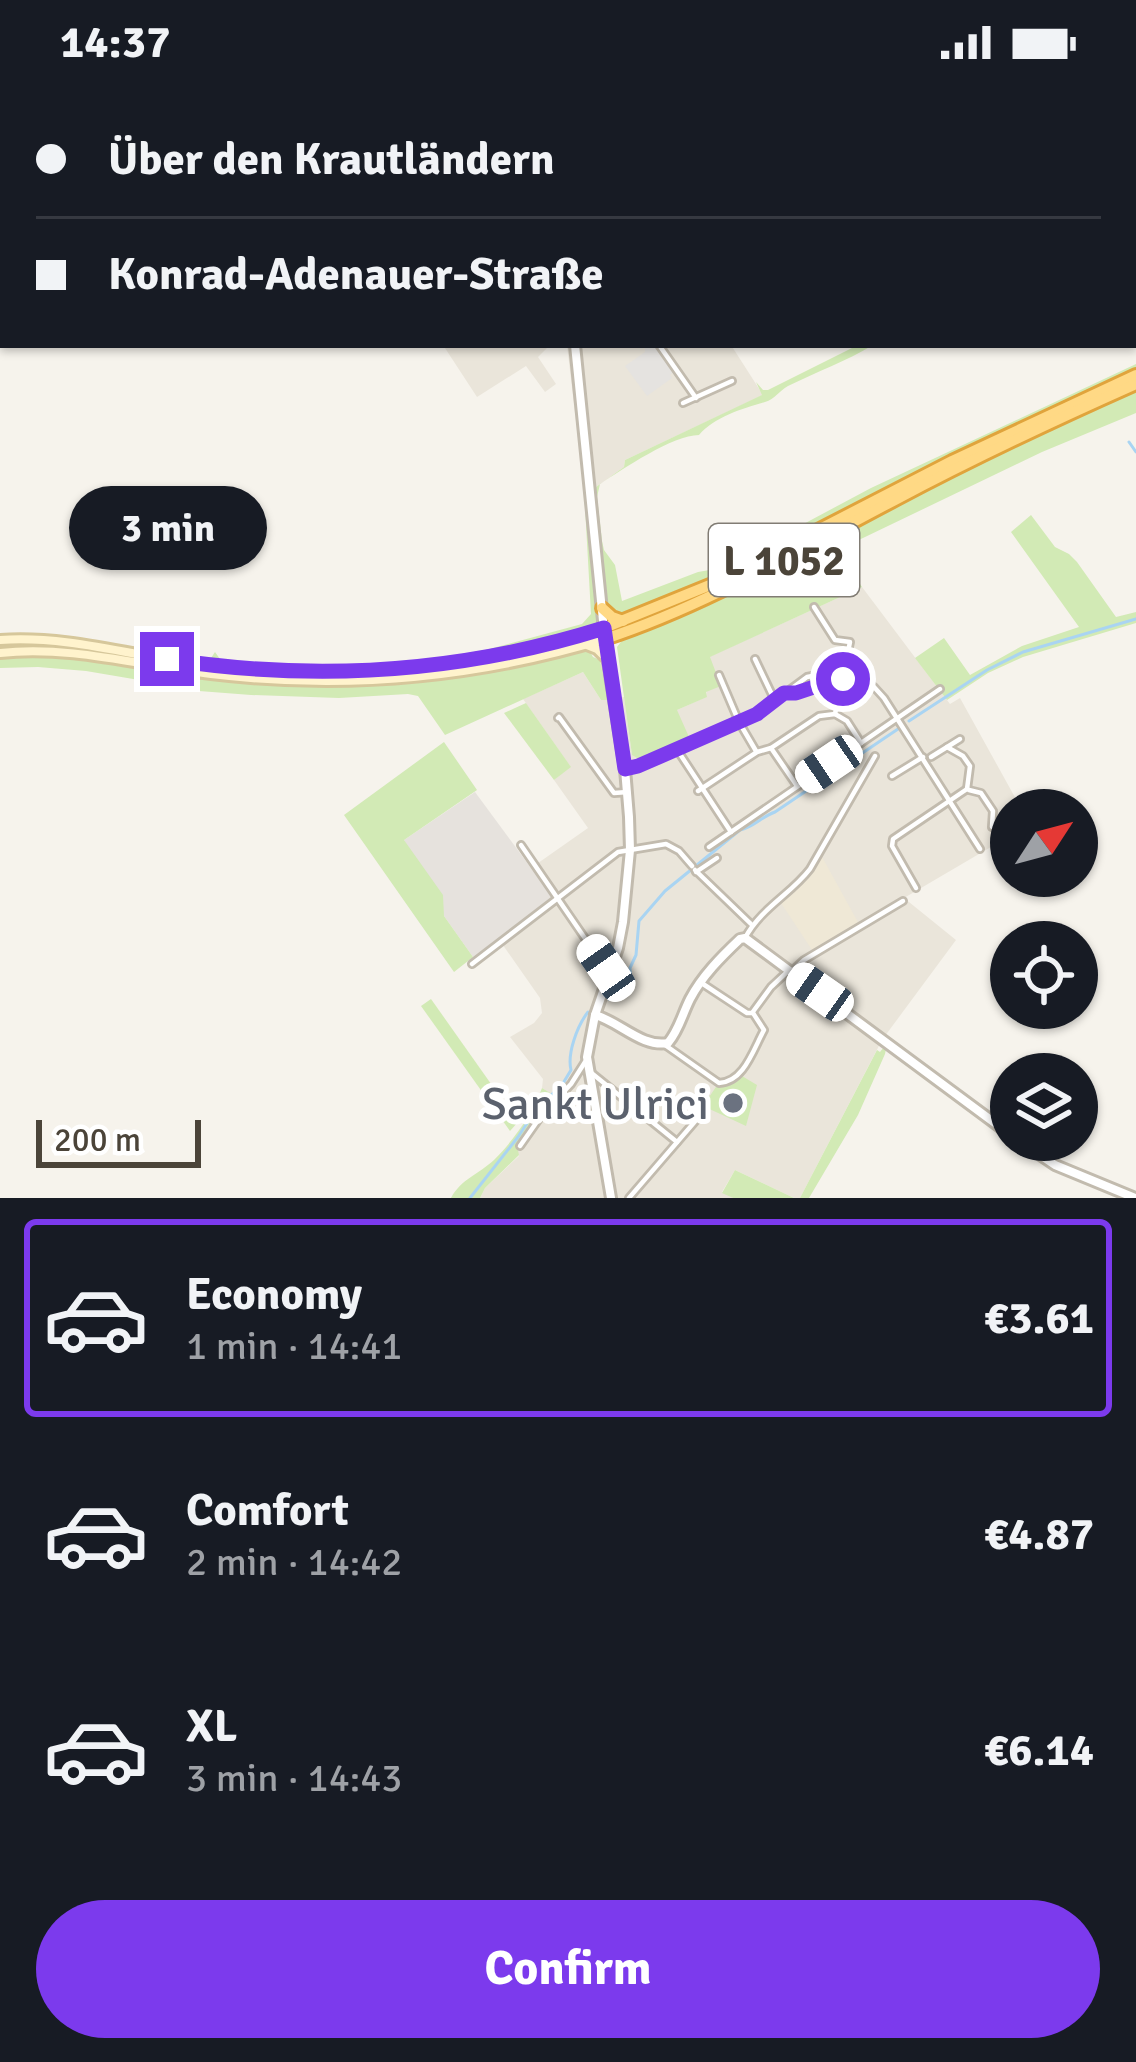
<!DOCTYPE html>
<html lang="en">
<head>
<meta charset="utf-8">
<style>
  body { margin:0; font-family:Signika,sans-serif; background:#20242c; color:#f1f3f6; height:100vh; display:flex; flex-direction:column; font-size:45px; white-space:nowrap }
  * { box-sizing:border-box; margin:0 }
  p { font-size:39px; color:#9ea1a6 }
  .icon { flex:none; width:66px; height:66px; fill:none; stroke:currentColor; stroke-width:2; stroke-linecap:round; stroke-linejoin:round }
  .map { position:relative; height:1114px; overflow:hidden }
  .sheet { display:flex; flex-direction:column; background:#171b24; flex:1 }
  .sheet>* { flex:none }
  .hud { position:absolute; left:0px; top:0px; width:1137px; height:264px; box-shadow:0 3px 9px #0004; display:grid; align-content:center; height:264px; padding:0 36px; background:#171b24 }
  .needle { width:78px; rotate:54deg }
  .tools { position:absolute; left:990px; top:705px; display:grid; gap:24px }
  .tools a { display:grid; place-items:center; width:108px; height:108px; border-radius:50%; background:#171b24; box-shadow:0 3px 9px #0004; font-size:60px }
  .scale { position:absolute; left:36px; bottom:30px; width:165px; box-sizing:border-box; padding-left:12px; border:6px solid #4b4439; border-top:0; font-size:33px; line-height:42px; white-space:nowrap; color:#4b4439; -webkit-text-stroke:9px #fff; paint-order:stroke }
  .end { position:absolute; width:54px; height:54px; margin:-27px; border:15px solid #7c3aed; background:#fff; box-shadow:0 0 0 6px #fff }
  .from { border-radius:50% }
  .bubble { position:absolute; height:84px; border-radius:42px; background:#171b24; box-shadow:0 3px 9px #0004; font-size:39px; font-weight:700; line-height:84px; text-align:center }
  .car { position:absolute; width:36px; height:72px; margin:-36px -18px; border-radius:15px; box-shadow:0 0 9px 3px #0007; background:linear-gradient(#fff 24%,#345 0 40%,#fff 0 76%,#345 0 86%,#fff 0) }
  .hud b { display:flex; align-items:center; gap:42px; height:114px; font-size:45px }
  .hud b+b { border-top:3px solid #363941 }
  .hud i { width:30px; height:30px; background:#f1f3f6 }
  ul { padding:21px 0 0; list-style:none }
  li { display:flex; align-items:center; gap:36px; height:198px; margin:0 24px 18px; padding:0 12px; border:6px solid transparent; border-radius:12px }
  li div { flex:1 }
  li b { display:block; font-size:45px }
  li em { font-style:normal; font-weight:700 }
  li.on { border-color:#7c3aed }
  li>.icon { width:108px; height:108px; stroke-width:1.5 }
  .cta { display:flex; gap:24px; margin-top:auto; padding:24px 36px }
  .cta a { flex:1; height:138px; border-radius:72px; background:#7c3aed; color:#fff; font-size:48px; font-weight:700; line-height:138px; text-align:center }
  .status { display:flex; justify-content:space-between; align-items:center; height:84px; padding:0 60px; background:#171b24; direction:ltr }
  .status svg { height:33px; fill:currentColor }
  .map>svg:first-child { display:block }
  .residential { fill:#eae5da }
  .industrial { fill:#e6e2dd }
  .education { fill:#efe8d6 }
  .green { fill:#d2eab5 }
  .parking { fill:#e5e3e0 }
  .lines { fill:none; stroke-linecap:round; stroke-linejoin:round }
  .stream { stroke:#a9d4f2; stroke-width:3 }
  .minor-casing { stroke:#c2bbae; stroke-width:10 }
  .tertiary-casing { stroke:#c2bbae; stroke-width:14 }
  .secondary-casing { stroke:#d6c79b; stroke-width:14 }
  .trunk-casing { stroke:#e0a43c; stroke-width:16 }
  .minor { stroke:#fff; stroke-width:4.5 }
  .tertiary { stroke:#fff; stroke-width:8 }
  .secondary { stroke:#fff3cd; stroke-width:8 }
  .trunk { stroke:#ffd985; stroke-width:10 }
  .route { stroke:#7c3aed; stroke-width:15 }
  .worship-dot { fill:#6b7280; stroke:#fff; stroke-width:4.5 }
  .labels { text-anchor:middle; stroke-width:10; stroke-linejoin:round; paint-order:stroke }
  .shield { fill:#fff; stroke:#817c74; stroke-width:3 }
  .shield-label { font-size:42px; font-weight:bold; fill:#4b4439 }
  .worship-label { font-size:45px; fill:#5b616d; stroke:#fff; text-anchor:end }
</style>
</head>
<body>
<div class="status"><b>14:37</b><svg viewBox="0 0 49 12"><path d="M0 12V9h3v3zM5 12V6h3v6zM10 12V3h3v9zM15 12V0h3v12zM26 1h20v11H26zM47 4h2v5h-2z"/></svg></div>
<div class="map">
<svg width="1136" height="1114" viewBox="0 0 1136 1114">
  <rect width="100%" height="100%" fill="#f6f3ec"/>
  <g class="residential">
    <path d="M443,261H550L538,273L556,300L545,308L526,282L477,313Z"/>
    <path d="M567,261H731L763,311L625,376L624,383L596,403L584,405Z"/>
    <path d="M862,503L950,620L960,614L1022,726H1011V747L996,760L904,814L956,856L882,956L800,1114H794L735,1086L722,1108L733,1114H480L485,1104L519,1072L516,1063L540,1028L556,1013L542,1004L543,995L510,953L534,939L542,929L540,914L498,854L552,814L531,784L588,744L554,696L570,682L523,615L583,588L601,616L624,613L632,671L677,626L706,613L709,573Z"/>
  </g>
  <path class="industrial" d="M475,708L553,814L473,873L444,832L404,756Z"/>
  <path class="education" d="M821,771L859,840L816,867L812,866L781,819L793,810Z"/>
  <g class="green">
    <path d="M858,261H873C847,277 816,288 788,302C779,307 775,315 765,318C744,324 714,333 699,351C673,351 623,385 600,400L597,413L602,457L604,466L615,481L622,517L698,488L721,484L871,404L1136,280V287C1038,335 940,384 842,432C758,473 673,516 584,546C456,589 312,594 179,573L180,570L211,574L215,568L220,575L284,581L390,580L478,568L582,540L591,530L584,405L596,403L624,383L625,376L762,311L756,298L763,306H768Z"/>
    <path d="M1136,304V329L1042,368L838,466L862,503L710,573L721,602L706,608L707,613L677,626L689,653L639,675L632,671L617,563L624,554L952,390Z"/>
    <path d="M1031,431L1055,463L1069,470L1077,478L1116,533L1136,528V539L1023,573L988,589L947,616L915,574L944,554L970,591L1022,562L1079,543L1011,448Z"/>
    <path d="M589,566L593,573L600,576L608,616H601L583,588L445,651L418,612L408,610L339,614L251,611L173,605L145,597L86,587L38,583L0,584V572L35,570C117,575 198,593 281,599C384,606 490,592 589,566Z"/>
    <path d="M526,619L571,683L554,696L504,629Z"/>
    <path d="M444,658L477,706L404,756L443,811L444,832L473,873L454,888L344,731Z"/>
    <path d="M431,915L518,1038L510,1047L421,922Z"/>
    <path d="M884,963L886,965L885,970L858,1031L809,1114H800L877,966L880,968Z"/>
    <path d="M742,992L757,1001L746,1042L703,1022L718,1000H733Z"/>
    <path d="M542,1004L557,1013L540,1028L517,1062L519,1071L485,1104L480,1114H451C461,1095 479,1090 494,1076C514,1056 532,1030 542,1004Z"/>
    <path d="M735,1086L737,1087L794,1114H733L722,1109Z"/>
  </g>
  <path class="parking" d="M639,261H654L673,288L670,291L672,294L647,312L625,282L645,268V263L641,265Z"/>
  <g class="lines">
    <g class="stream">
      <path d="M1129,358L1136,368"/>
      <path d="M909,637L987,586L1023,568L1136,535"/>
      <path d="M609,915L622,912L631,898L630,884L636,871L639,837L665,807L740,746C754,743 761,733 775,728L898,645"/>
      <path d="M470,1114L518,1053L537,1024L562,1001L571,986C567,970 577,942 588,928"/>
    </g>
    <g class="minor-casing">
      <g id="minor">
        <path d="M586,0L587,3"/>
        <path d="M659,261L696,314"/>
        <path d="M683,319L732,297"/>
        <path d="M814,523L835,556L850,558L835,630"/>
        <path d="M755,575L775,617"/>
        <path d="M719,591L739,638L756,667"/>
        <path d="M784,609C804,608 821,599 842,600"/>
        <path d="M558,634L559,633L614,709L628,708"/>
        <path d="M947,663L963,672L970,682L967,705"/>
        <path d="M771,664L797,702"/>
        <path d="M678,667L731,748"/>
        <path d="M931,673L960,655"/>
        <path d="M625,685L637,683L757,630L807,593L833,588L853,591L874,603L884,614L980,765"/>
        <path d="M892,692L923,673"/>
        <path d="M969,706L981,709L993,727L992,743L1007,749"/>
        <path d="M698,707L757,668L771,664L819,632L835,630L847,637L861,659"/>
        <path d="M521,761L606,885L611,887"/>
        <path d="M709,763L940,605"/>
        <path d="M695,786L751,840"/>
        <path d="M696,788L717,774"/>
        <path d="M916,804L892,762L893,755L967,705"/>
        <path d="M745,854C761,824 791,810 810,785L875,672"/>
        <path d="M472,880L618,768L666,760L679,767L692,782"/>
        <path d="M792,887L804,876L903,817"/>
        <path d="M700,898L747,929H752L771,903L786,889"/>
        <path d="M665,961L719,999C744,998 753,966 764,946L753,929"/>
        <path d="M589,987L677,1058"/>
        <path d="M520,1062L541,1032L571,1000L585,978"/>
        <path d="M629,1114L704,1027"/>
      </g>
    </g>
    <g class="tertiary-casing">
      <g id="tertiary">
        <path d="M484,0L485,3"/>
        <path d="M575,261L606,566L625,685L629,733L630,766L623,838L618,864L595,931L587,973L611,1114"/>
        <path d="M595,931C620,938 642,964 668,959C679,946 682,931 690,915C702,892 721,873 740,855L745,854L1011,1051"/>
        <path d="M1018,1056L1055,1081L1135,1114"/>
      </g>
    </g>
    <g class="secondary-casing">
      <g id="secondary">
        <path d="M0,556C72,551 139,574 211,582C344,597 476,584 604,544"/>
        <path d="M587,561L597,565L607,575"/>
        <path d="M0,569C71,561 141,582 211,590C344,606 477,594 605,555"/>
      </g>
    </g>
    <g class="trunk-casing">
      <g id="trunk">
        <path d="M602,524L612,533L623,537"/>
        <path d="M604,544L715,499L952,377L1136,291"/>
        <path d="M605,555C708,521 799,466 895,416C974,374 1055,336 1136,300"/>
      </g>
    </g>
    <use href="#minor" class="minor"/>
    <use href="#tertiary" class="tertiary"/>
    <use href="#secondary" class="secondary"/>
    <use href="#trunk" class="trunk"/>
  </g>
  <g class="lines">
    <path class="route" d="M167,575C314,598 461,589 604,544L625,685L638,682L757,630L784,609H796L823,600H842L843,595"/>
  </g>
  <circle class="worship-dot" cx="733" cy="1019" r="12"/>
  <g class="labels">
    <rect class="shield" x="709" y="440" width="150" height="72" rx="9"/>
    <g class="shield-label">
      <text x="784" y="491">L 1052</text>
    </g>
    <g class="worship-label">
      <text x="709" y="1035">Sankt Ulrici</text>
    </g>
  </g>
</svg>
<div class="tools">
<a><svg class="needle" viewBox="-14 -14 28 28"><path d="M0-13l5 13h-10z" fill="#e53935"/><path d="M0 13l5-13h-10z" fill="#9ea1a6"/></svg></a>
<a><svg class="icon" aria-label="locate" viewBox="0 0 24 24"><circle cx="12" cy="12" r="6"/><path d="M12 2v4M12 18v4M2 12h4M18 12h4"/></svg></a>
<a><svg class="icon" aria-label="layers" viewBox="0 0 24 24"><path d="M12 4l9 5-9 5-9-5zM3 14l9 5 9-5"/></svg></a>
</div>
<div class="scale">200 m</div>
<i class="end from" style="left:843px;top:595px"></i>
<i class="end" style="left:167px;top:575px"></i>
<div class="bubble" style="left:69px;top:402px;width:198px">3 min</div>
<i class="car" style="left:829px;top:680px;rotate:236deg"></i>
<i class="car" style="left:606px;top:884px;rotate:325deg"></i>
<i class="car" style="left:820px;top:908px;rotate:305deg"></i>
<div class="hud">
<b><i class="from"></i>Über den Krautländern</b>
<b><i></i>Konrad-Adenauer-Straße</b>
</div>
</div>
<section class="sheet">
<ul>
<li class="on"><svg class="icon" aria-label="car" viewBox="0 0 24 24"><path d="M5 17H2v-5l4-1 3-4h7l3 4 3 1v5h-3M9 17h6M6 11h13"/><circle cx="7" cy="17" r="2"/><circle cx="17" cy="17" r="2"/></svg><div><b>Economy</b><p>1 min · 14:41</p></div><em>€3.61</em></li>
<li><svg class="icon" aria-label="car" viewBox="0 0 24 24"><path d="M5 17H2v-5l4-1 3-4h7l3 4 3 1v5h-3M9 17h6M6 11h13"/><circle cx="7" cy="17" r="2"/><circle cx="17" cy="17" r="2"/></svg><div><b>Comfort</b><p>2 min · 14:42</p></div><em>€4.87</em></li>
<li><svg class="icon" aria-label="car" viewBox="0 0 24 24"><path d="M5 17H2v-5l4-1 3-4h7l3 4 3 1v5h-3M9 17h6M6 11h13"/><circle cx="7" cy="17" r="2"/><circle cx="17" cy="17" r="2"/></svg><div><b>XL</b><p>3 min · 14:43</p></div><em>€6.14</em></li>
</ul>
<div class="cta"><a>Confirm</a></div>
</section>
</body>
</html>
